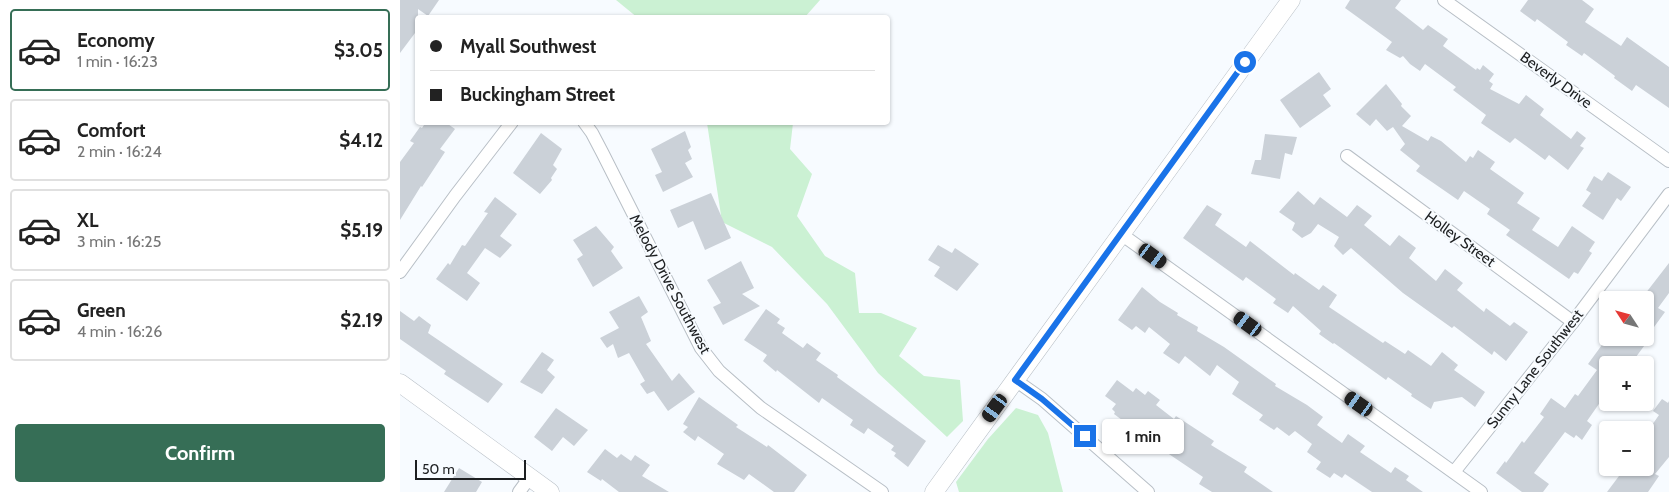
<!DOCTYPE html>
<html lang="en">
<head>
<meta charset="utf-8">
<style>
  body { margin:0; font-family:Cabin,sans-serif; background:#f6f6f6; color:#222; height:100vh; display:flex; flex-direction:column; font-size:19px; white-space:nowrap }
  * { box-sizing:border-box; margin:0 }
  p { font-size:16px; color:#767676 }
  .icon { flex:none; width:28px; height:28px; fill:none; stroke:currentColor; stroke-width:2; stroke-linecap:round; stroke-linejoin:round }
  .map { position:relative; flex:1; overflow:hidden }
  .sheet { display:flex; flex-direction:column; background:#fff; width:400px }
  .sheet>* { flex:none }
  .banner { position:absolute; left:15px; top:15px; width:475px; height:110px; border-radius:5px; box-shadow:0 1px 4px #0004; display:grid; align-content:center; height:110px; padding:0 15px; background:#fff }
  .needle { width:32px; rotate:306deg }
  .fabs { position:absolute; left:1199px; top:291px; display:grid; gap:10px }
  .fabs a { display:grid; place-items:center; width:55px; height:55px; border-radius:5px; background:#fff; box-shadow:0 1px 4px #0004; font-size:25px }
  .scale { position:absolute; left:15px; bottom:12px; width:111px; box-sizing:border-box; padding-left:5px; border:2px solid #1d1f21; border-top:0; font-size:14px; line-height:18px; white-space:nowrap; color:#1d1f21; -webkit-text-stroke:4px #f7fbff; paint-order:stroke }
  .end { position:absolute; width:22px; height:22px; margin:-11px; border:6px solid #1a73e8; background:#fff; box-shadow:0 0 0 2px #fff }
  .from { border-radius:50% }
  .bubble { position:absolute; height:35px; border-radius:5px; background:#fff; box-shadow:0 1px 4px #0004; font-size:16px; font-weight:700; line-height:35px; text-align:center }
  .car { position:absolute; width:15px; height:30px; margin:-15px -8px; border-radius:6px; box-shadow:0 0 4px 1px #0007; background:linear-gradient(#222 24%,#8ab4d8 0 40%,#222 0 76%,#8ab4d8 0 86%,#222 0) }
  .banner b { display:flex; align-items:center; gap:18px; height:48px; font-size:19px }
  .banner b+b { border-top:1px solid #e0e0e0 }
  .banner i { width:12px; height:12px; background:#222 }
  ul { padding:9px 0 0; list-style:none }
  li { display:flex; align-items:center; gap:15px; height:82px; margin:0 10px 8px; padding:0 5px; border:2px solid #e0e0e0; border-radius:5px }
  li div { flex:1 }
  li b { display:block; font-size:19px }
  li em { font-style:normal; font-weight:700 }
  li.current { border-color:#366e56 }
  li>.icon { width:45px; height:45px; stroke-width:1.5 }
  .primary-button { display:flex; gap:10px; margin-top:auto; padding:10px 15px }
  .primary-button a { flex:1; height:58px; border-radius:5px; background:#366e56; color:#fff; font-size:20px; font-weight:700; line-height:58px; text-align:center }
  main { display:flex; flex:1; min-height:0 }
  .map>svg:first-child { display:block }
  .green { fill:#cbf1d3 }
  .building { fill:#cbd1d8 }
  .lines { fill:none; stroke-linecap:round; stroke-linejoin:round }
  .street-casing { stroke:#b8bfc6; stroke-width:14 }
  .secondary-casing { stroke:#b8bfc6; stroke-width:19 }
  .street { stroke:#fff; stroke-width:12 }
  .secondary { stroke:#fff; stroke-width:18 }
  .route { stroke:#1a73e8; stroke-width:6 }
  .labels { text-anchor:middle; stroke-width:4; stroke-linejoin:round; paint-order:stroke }
  .street-label { font-size:15px; fill:#1d1f21; stroke:#f7fbff }
</style>
</head>
<body>
<main>
<section class="sheet">
<ul>
<li class="current"><svg class="icon" aria-label="car" viewBox="0 0 24 24"><path d="M5 17H2v-5l4-1 3-4h7l3 4 3 1v5h-3M9 17h6M6 11h13"/><circle cx="7" cy="17" r="2"/><circle cx="17" cy="17" r="2"/></svg><div><b>Economy</b><p>1 min · 16:23</p></div><em>$3.05</em></li>
<li><svg class="icon" aria-label="car" viewBox="0 0 24 24"><path d="M5 17H2v-5l4-1 3-4h7l3 4 3 1v5h-3M9 17h6M6 11h13"/><circle cx="7" cy="17" r="2"/><circle cx="17" cy="17" r="2"/></svg><div><b>Comfort</b><p>2 min · 16:24</p></div><em>$4.12</em></li>
<li><svg class="icon" aria-label="car" viewBox="0 0 24 24"><path d="M5 17H2v-5l4-1 3-4h7l3 4 3 1v5h-3M9 17h6M6 11h13"/><circle cx="7" cy="17" r="2"/><circle cx="17" cy="17" r="2"/></svg><div><b>XL</b><p>3 min · 16:25</p></div><em>$5.19</em></li>
<li><svg class="icon" aria-label="car" viewBox="0 0 24 24"><path d="M5 17H2v-5l4-1 3-4h7l3 4 3 1v5h-3M9 17h6M6 11h13"/><circle cx="7" cy="17" r="2"/><circle cx="17" cy="17" r="2"/></svg><div><b>Green</b><p>4 min · 16:26</p></div><em>$2.19</em></li>
</ul>
<div class="primary-button"><a>Confirm</a></div>
</section>
<div class="map">
<svg width="1269" height="492" viewBox="0 0 1269 492">
  <rect width="100%" height="100%" fill="#f7fbff"/>
  <g class="green">
    <path d="M216,0H420L405,17L238,18Z"/>
    <path d="M307,123H393L390,149L412,174L397,216L425,256L455,273L459,313H481L517,328L499,356L524,376L560,380L563,421L547,437L478,373L427,304L372,247L322,222Z"/>
    <path d="M616,408L638,415L648,433L663,492H559L556,482L588,439Z"/>
  </g>
  <g class="building">
    <path d="M0,0H39L28,16L18,9V29L0,53Z"/>
    <path d="M950,0H1001L995,8L1023,30L1028,25L1048,39L1043,46L1076,70L1077,68L1080,70L1083,65L1094,74L1089,81L1093,84L1090,89L1119,104L1126,95L1144,109L1140,115L1171,139L1177,131L1186,138L1180,146L1184,148L1168,170L1149,155L1145,160L1115,138L1110,143L1081,123L1086,115L1053,90L1056,87L1025,64L1020,71L1010,64L1003,56L1000,58L986,50L992,42L945,8Z"/>
    <path d="M1128,0H1182L1194,9L1185,22L1221,46L1227,37L1269,67V108L1236,85L1232,91L1214,78L1215,76L1184,53L1182,56L1166,45L1168,42L1137,19L1135,22L1120,11Z"/>
    <path d="M919,72L931,89L923,95L931,106L900,128L880,100Z"/>
    <path d="M986,84L1002,104L1001,106L1011,116L1002,126L1028,141L1031,136L1041,141L1066,162L1070,156L1073,158L1078,150L1095,162L1090,169L1124,193L1117,203L1140,218L1132,230L1158,247L1172,226L1195,242L1189,251L1192,253L1178,274L1174,272L1169,279L1106,235L1110,230L1087,214L1090,209L1064,191L1058,200L1016,171L1020,166L1000,150L1005,144L993,127L987,131L976,119L970,126L956,114Z"/>
    <path d="M26,122H45L55,129L40,149L45,152L22,187L21,186L0,220V162L14,143L10,141L20,127L22,128Z"/>
    <path d="M285,131L291,147L288,150L292,159L285,163L293,177L263,192L255,175L262,172L251,149Z"/>
    <path d="M141,133L162,149L153,165L157,169L151,178L152,180L140,194L113,173Z"/>
    <path d="M865,134L897,137L892,155L885,153L880,179L851,174L855,160H861Z"/>
    <path d="M1208,172L1231,187L1221,201L1217,198L1203,220L1182,206L1191,193L1186,190L1194,176L1202,181Z"/>
    <path d="M898,191L914,205L920,197L947,217L957,205L972,216L964,225L990,246L999,235L1016,248L1009,258L1036,281L1045,269L1063,283L1057,290L1084,312L1086,308L1110,326L1114,322L1128,332L1106,361L1094,351L1092,355L1054,326L1052,328L1003,293L951,248L943,255L934,246L939,237L918,224L911,233L902,238L892,230L895,223L879,212Z"/>
    <path d="M311,193L331,238L305,250L293,221L278,228L270,210Z"/>
    <path d="M95,197L117,214L100,236L112,245L100,258L85,248L67,273L80,283L67,301L36,279L48,263L50,265L62,245L65,246L88,213L84,212Z"/>
    <path d="M807,205L822,214L815,225L846,247L850,241L894,275L895,273L919,290L923,285L937,295L929,307L983,343L985,341L1005,354L1008,350L1031,366L1042,352L1058,365L1054,370L1085,392L1075,407L1062,397L1034,402L1031,409L1011,396L1012,394L988,377L986,380L934,343L933,344L919,334L921,331L893,306L888,313L873,303L876,299L846,277L843,281L783,238Z"/>
    <path d="M196,226L214,247L211,251L223,268L193,287L177,259L183,255L173,240Z"/>
    <path d="M538,245L552,253L555,248L579,264L557,291L534,276L540,267L528,260Z"/>
    <path d="M341,261L354,288L342,294L360,306L323,325L313,307L321,303L307,280Z"/>
    <path d="M1269,263V293L1258,308L1265,312L1246,338H1250L1230,365H1208V396L1203,402L1201,401L1187,421L1192,425L1182,440L1176,435L1174,438L1165,432L1134,473L1149,484L1143,492H1122L1096,473L1105,461L1106,463L1122,441L1124,443L1144,417L1140,414L1151,398L1165,408L1175,394L1178,396L1197,370L1188,364L1207,338H1245V294Z"/>
    <path d="M742,287L760,302L778,313L777,315L798,327L797,331L824,347L876,384L875,386L907,405L923,417L917,425L942,443L948,434L965,446L960,452L991,473L995,467L1009,476L1006,480L1023,492H972L945,474L942,478L934,473L930,478L916,469L921,462L907,452L912,444L895,431L889,436L877,427L874,430L859,420L863,415L832,394L839,382L817,365L810,376L785,356L779,364L763,353L770,344L749,327L745,333L736,326L732,330L718,320Z"/>
    <path d="M239,296L248,312L241,317L251,341L246,344L272,381L279,373L295,392L268,411L254,391L247,394L240,384L245,381L229,353L218,358L213,344L207,348L200,338L219,328L209,312Z"/>
    <path d="M366,309L380,319L377,323L385,328L382,333L403,348L407,343L421,353L416,360L438,375L437,377L526,441L508,467L494,456L496,453L491,450L494,446L468,428L464,434L450,425L453,420L422,398L419,403L377,370L376,372L363,361L367,355L344,340Z"/>
    <path d="M0,311L14,321L19,316L31,325L28,333L103,384L88,403L44,374L46,371L0,339Z"/>
    <path d="M142,352L154,360L147,370L155,377L142,394L120,382Z"/>
    <path d="M717,380L733,392L736,388L745,395L748,391L760,400L756,405L774,419L776,416L814,441L811,445L847,467L844,472L873,492H812L799,484L803,477L754,444L714,414L715,412L712,409L716,404L705,396Z"/>
    <path d="M299,397L338,425L336,427L367,447L368,445L407,475L394,492H374L349,474L344,480L317,464L324,454L298,436L295,441L283,432L288,427L283,424Z"/>
    <path d="M1262,399L1268,403L1269,401V457L1255,474L1259,476L1248,492H1207L1225,468H1245V435L1259,415L1253,411Z"/>
    <path d="M156,408L188,430L174,446L163,437L152,451L134,437Z"/>
    <path d="M205,449L217,458L221,454L231,461L235,455L250,465L242,476L269,492H219L202,479L201,481L187,472Z"/>
    <path d="M59,468L82,482L76,492H44Z"/>
  </g>
  <g class="lines">
    <g class="street-casing">
      <g id="street">
        <path d="M1044,0L1269,161"/>
        <path d="M184,122L192,133L203,154L301,348L319,371L361,408L482,492"/>
        <path d="M947,156L1173,322"/>
        <path d="M721,234L1081,492"/>
        <path d="M0,272L55,196L112,122"/>
        <path d="M615,380L642,399L748,492"/>
        <path d="M1054,472L1173,322L1269,194"/>
        <path d="M119,492L130,477"/>
      </g>
    </g>
    <g class="secondary-casing">
      <g id="secondary">
        <path d="M0,383L150,492"/>
        <path d="M534,492L891,0"/>
      </g>
    </g>
    <use href="#street" class="street"/>
    <use href="#secondary" class="secondary"/>
  </g>
  <g class="lines">
    <path class="route" d="M685,436L642,399L615,380L845,62"/>
  </g>
  <g class="labels">
    <g class="street-label">
      <text transform="translate(1156 80) rotate(36)" y="5">Beverly Drive</text>
      <text transform="translate(1060 239) rotate(36)" y="5">Holley Street</text>
      <text transform="translate(270 284) rotate(62)" y="5">Melody Drive Southwest</text>
      <text transform="translate(1135 369) rotate(-52)" y="5">Sunny Lane Southwest</text>
    </g>
  </g>
</svg>
<div class="fabs">
<a><svg class="needle" viewBox="-14 -14 28 28"><path d="M0-13l5 13h-10z" fill="#e53935"/><path d="M0 13l5-13h-10z" fill="#767676"/></svg></a>
<a>+</a>
<a>−</a>
</div>
<div class="scale">50 m</div>
<i class="end from" style="left:845px;top:62px"></i>
<i class="end" style="left:685px;top:436px"></i>
<div class="bubble" style="left:702px;top:419px;width:82px">1 min</div>
<i class="car" style="left:753px;top:256px;rotate:126deg"></i>
<i class="car" style="left:848px;top:324px;rotate:306deg"></i>
<i class="car" style="left:959px;top:404px;rotate:305deg"></i>
<i class="car" style="left:595px;top:408px;rotate:216deg"></i>
<div class="banner">
<b><i class="from"></i>Myall Southwest</b>
<b><i></i>Buckingham Street</b>
</div>
</div>
</main>
</body>
</html>
